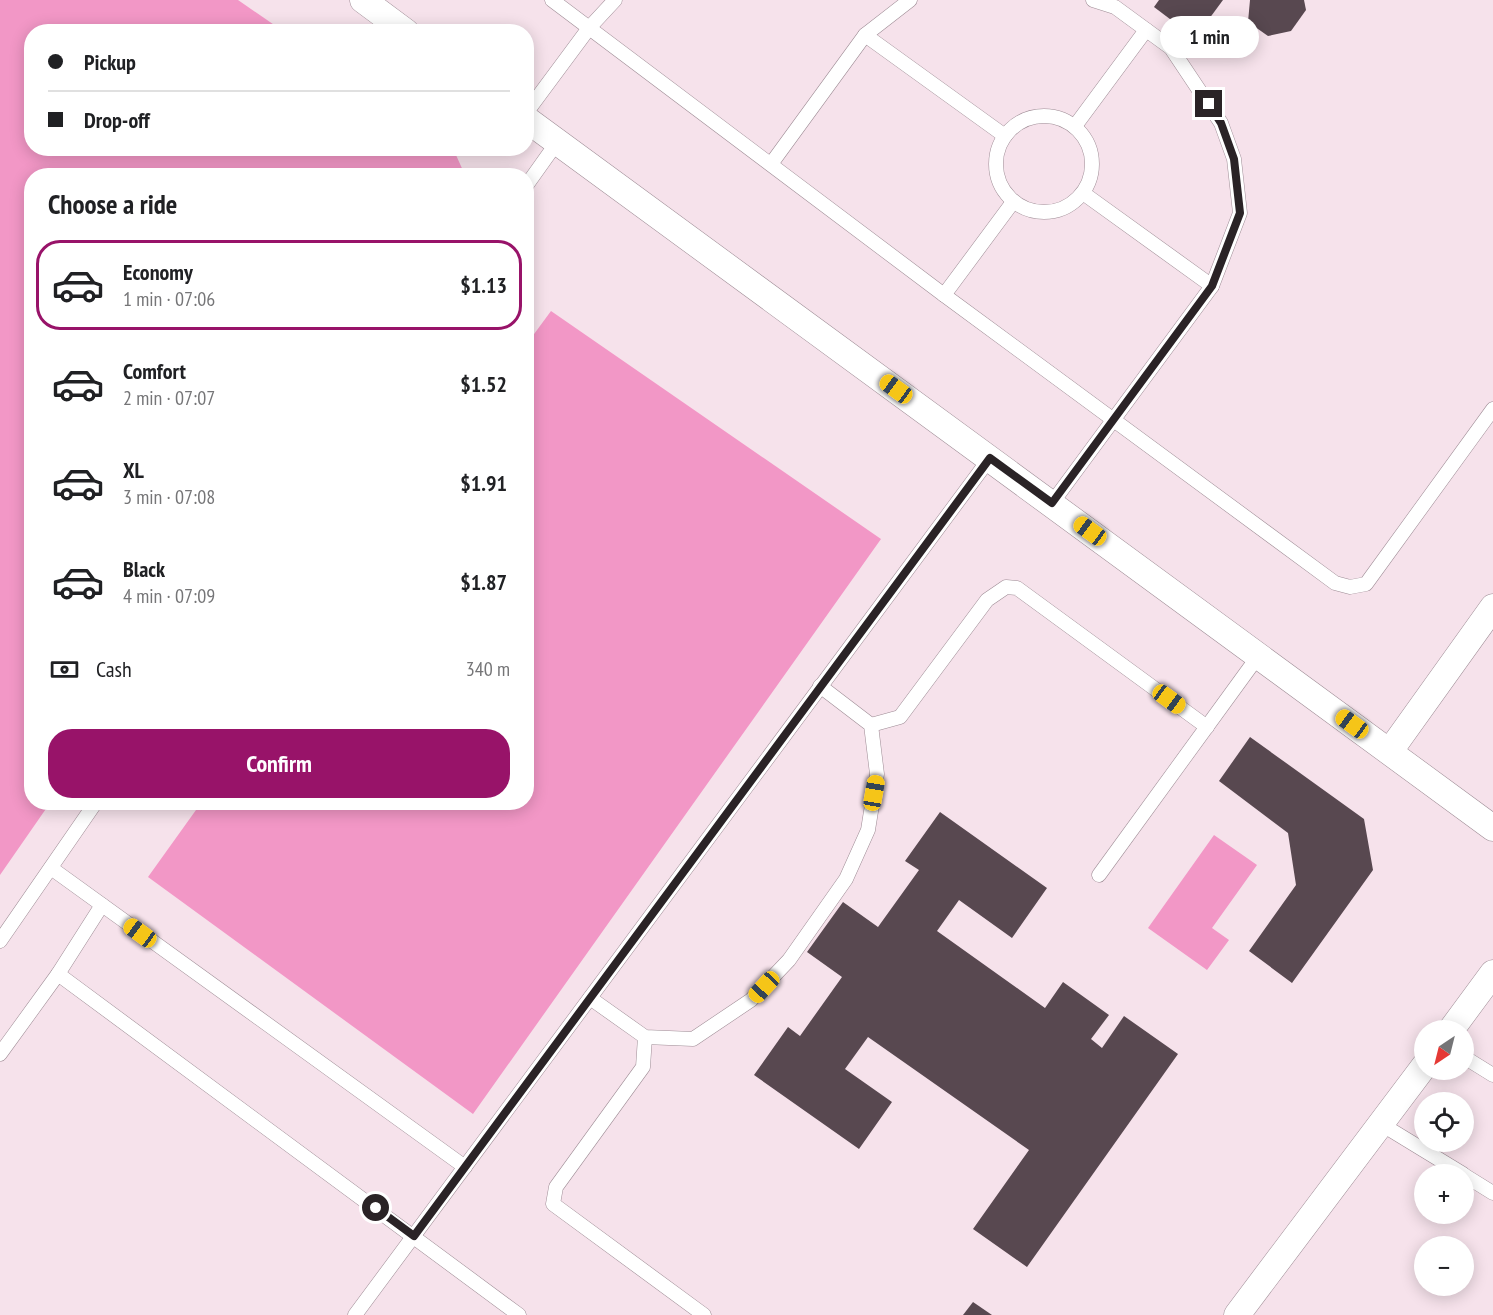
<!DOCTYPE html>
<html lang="en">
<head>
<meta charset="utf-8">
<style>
  body { margin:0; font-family:"PT Sans Narrow",sans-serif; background:#f2f2f2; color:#202124; height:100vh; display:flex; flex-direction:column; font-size:22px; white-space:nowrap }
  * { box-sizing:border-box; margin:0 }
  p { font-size:20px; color:#757577 }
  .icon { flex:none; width:33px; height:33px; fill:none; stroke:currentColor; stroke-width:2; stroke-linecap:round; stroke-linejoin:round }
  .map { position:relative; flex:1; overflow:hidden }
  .sheet { position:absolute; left:24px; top:168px; width:510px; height:642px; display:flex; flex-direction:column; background:#fff; border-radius:24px; box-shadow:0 3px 15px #0003 }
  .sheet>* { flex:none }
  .top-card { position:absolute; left:24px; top:24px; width:510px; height:132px; border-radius:24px; box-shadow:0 3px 15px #0003; display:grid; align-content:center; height:132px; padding:0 24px; background:#fff }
  .needle { width:39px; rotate:215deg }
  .fabs { position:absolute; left:1414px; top:1020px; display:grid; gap:12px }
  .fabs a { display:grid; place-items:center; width:60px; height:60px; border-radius:50%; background:#fff; box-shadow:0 3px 15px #0003; font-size:30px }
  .end { position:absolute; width:27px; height:27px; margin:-14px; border:8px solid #2a2326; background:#fff; box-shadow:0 0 0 3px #fff }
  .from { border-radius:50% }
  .bubble { position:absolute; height:42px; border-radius:21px; background:#fff; box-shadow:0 3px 15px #0003; font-size:20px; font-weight:600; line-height:42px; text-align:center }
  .car { position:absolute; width:18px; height:36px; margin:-18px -9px; border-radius:8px; box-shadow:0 0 4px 2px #0007; background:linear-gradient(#f5c518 24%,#345 0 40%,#f5c518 0 76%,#345 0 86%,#f5c518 0) }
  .top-card b { display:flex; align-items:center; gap:21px; height:57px; font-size:22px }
  .top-card b+b { border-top:2px solid #e0e0e0 }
  .top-card i { width:15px; height:15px; background:#202124 }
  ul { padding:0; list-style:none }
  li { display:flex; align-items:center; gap:18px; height:90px; margin:0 12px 9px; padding:0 12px; border:3px solid transparent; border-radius:24px }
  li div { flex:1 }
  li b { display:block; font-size:22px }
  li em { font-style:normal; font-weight:600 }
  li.current { border-color:#981369 }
  li>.icon { width:54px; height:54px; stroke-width:1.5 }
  h2 { padding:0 24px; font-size:27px; line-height:72px }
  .pay { display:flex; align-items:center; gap:15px; height:66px; padding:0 24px; font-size:22px }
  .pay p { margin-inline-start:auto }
  .cta { display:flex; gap:12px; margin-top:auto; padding:12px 24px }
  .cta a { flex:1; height:69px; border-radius:24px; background:#981369; color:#fff; font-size:24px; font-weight:600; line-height:69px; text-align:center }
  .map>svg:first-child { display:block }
  .water { fill:#f297c6 }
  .building { fill:#584850 }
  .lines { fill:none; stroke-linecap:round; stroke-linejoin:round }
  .lane-casing { stroke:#9e8c95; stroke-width:15 }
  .street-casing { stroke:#9e8c95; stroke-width:27 }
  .lane { stroke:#fff; stroke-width:14 }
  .street { stroke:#fff; stroke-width:26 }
  .route { stroke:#2a2326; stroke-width:8 }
</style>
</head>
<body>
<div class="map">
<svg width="1493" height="1315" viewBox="0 0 1493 1315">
  <rect width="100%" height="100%" fill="#f6e2eb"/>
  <g class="water">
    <path d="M0,0H238L283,31L32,32V148L447,149L456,155L465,175L32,176V802L50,803L0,875Z"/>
    <path d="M551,311L881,539L473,1114L148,877L201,803L526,802V345Z"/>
    <path d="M1214,835L1257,865L1212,928L1229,940L1207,970L1148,928Z"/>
  </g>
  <g class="building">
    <path d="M1159,0H1223L1195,38L1154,7Z"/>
    <path d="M1250,0H1304L1306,10L1291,31L1268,36L1248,22Z"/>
    <path d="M1250,737L1364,819L1373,870L1292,983L1249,951L1296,885L1288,833L1219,781Z"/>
    <path d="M940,812L1047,888L1012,938L959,900L937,931L1045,1008L1063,982L1109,1015L1091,1039L1102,1048L1124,1016L1178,1054L1027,1267L973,1229L1029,1150L868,1037L845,1069L892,1102L859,1149L754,1075L788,1027L800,1036L842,977L807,952L843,902L878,927L919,870L905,861Z"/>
    <path d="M973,1302L992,1315H963Z"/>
  </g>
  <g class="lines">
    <g class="lane-casing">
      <g id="lane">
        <path d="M552,0L944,295L1335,583L1350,587L1366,584L1493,409"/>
        <path d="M865,35L1005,136"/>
        <path d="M526,113L589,28L615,0"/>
        <circle cx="1044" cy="164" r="48"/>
        <path d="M1075,126L1146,30"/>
        <path d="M771,164L865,35L910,0"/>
        <path d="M526,186L558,141"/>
        <path d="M1083,193L1212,286"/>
        <path d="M944,295L1013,202"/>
        <path d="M1052,503L1212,286L1240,213L1234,159L1221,123L1171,48L1115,7L1093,0"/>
        <path d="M871,725L900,717L987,600L1006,587L1017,588L1207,727"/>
        <path d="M51,868L465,1167"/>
        <path d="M1099,875L1259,655"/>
        <path d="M0,941L96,802"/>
        <path d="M58,974L102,905"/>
        <path d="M590,998L645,1037L693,1039L751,1000L789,960L846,879L868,830L877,774L871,725L820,686"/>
        <path d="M645,1037L643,1067L556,1187L553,1204L704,1315"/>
        <path d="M0,1054L58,974L519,1315"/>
        <path d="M1464,1057L1493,1075"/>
        <path d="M1381,1124L1463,1174"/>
        <path d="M1464,1175L1493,1193"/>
        <path d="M355,1315L990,458"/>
      </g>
    </g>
    <g class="street-casing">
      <g id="street">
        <path d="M363,0L406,32"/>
        <path d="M526,119L1493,828"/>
        <path d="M1390,751L1493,607"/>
        <path d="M1451,1030L1493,973"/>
        <path d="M1237,1315L1425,1065"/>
      </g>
    </g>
    <use href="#lane" class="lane"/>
    <use href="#street" class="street"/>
  </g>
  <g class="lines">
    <path class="route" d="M376,1208L414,1236L990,458L1052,503L1212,286L1240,213L1234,159L1221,123L1209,104"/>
  </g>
</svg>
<div class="fabs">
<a><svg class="needle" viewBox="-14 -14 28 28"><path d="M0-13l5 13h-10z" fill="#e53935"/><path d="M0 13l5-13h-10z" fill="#757577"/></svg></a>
<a><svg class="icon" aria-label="locate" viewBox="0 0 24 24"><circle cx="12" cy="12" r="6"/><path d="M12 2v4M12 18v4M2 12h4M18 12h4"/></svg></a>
<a>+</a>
<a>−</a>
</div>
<i class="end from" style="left:376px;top:1208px"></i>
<i class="end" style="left:1209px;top:104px"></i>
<div class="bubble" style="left:1160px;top:16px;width:99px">1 min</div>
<i class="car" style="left:896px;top:389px;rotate:306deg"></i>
<i class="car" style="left:1090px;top:531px;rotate:306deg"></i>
<i class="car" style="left:1169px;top:699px;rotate:126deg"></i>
<i class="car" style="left:1352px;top:724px;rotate:306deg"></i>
<i class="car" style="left:874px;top:793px;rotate:10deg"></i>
<i class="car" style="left:140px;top:933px;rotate:306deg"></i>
<i class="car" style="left:764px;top:987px;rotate:223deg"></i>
<div class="top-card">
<b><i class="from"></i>Pickup</b>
<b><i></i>Drop-off</b>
</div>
<section class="sheet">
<h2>Choose a ride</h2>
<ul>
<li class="current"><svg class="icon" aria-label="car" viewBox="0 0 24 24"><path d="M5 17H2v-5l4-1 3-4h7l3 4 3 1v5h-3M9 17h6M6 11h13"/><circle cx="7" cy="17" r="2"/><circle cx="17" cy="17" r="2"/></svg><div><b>Economy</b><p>1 min · 07:06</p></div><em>$1.13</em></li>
<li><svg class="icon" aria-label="car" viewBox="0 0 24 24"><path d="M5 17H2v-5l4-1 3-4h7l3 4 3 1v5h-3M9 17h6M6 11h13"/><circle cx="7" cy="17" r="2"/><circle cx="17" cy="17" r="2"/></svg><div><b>Comfort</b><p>2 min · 07:07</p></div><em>$1.52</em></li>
<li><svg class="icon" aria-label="car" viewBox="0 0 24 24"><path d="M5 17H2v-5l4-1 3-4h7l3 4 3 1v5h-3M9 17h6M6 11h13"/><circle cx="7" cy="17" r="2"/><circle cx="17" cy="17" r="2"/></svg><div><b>XL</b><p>3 min · 07:08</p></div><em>$1.91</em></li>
<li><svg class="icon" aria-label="car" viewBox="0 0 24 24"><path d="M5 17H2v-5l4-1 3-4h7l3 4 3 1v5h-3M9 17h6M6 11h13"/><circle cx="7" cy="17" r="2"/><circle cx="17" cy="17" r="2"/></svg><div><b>Black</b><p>4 min · 07:09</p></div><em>$1.87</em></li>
</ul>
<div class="pay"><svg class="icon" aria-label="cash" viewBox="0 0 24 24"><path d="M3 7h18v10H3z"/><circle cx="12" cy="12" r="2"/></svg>Cash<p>340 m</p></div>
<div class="cta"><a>Confirm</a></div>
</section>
</div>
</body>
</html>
